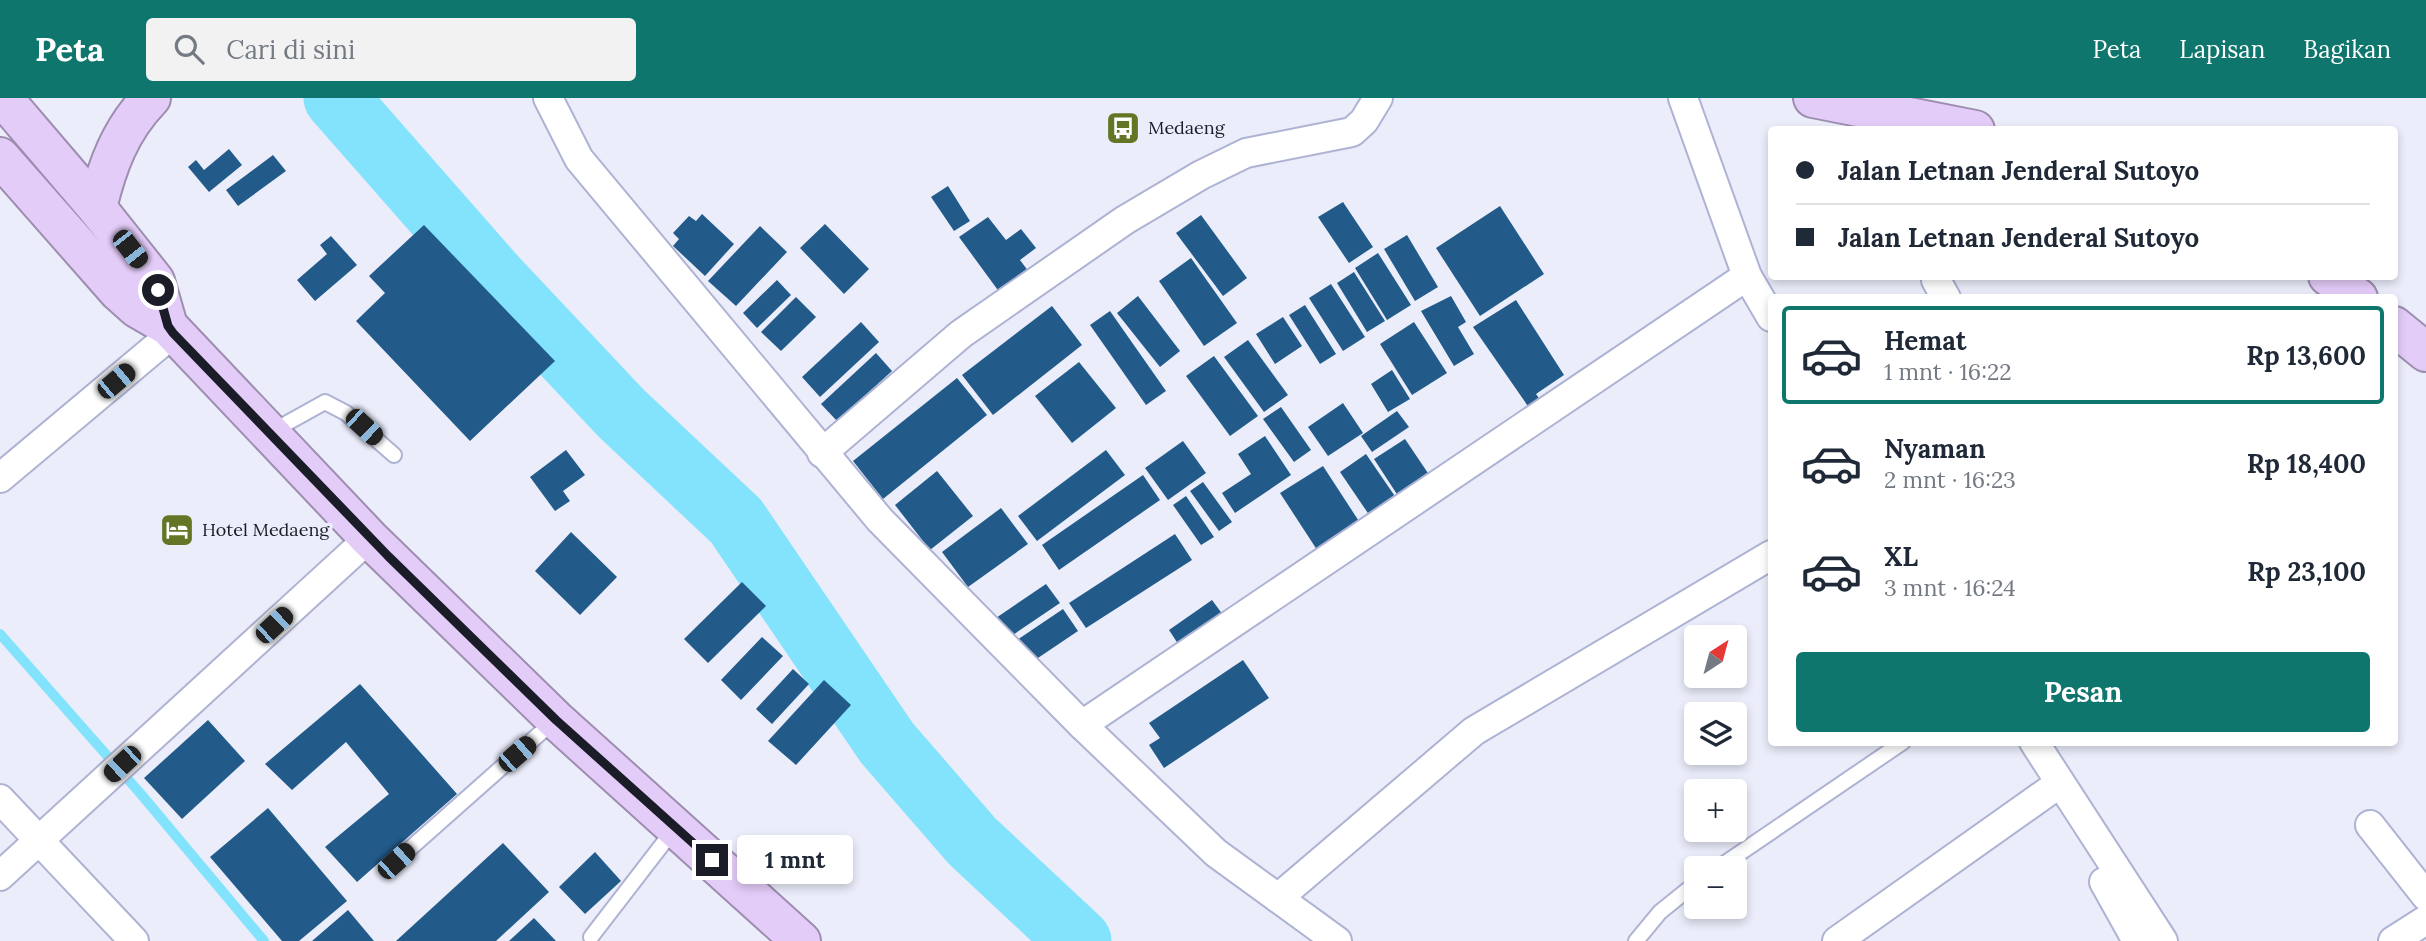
<!DOCTYPE html>
<html lang="id">
<head>
<meta charset="utf-8">
<style>
  body { margin:0; font-family:Lora,serif; background:#f2f2f3; color:#1f2937; height:100vh; display:flex; flex-direction:column; font-size:26px; white-space:nowrap }
  * { box-sizing:border-box; margin:0 }
  p { font-size:23px; color:#747a83 }
  .icon { flex:none; width:38px; height:38px; fill:none; stroke:currentColor; stroke-width:2; stroke-linecap:round; stroke-linejoin:round }
  .map { position:relative; flex:1; overflow:hidden }
  .details { position:absolute; left:1768px; top:196px; width:630px; height:452px; display:flex; flex-direction:column; background:#fff; border-radius:7px; box-shadow:0 4px 10px #0003 }
  .details>* { flex:none }
  .banner { position:absolute; left:1768px; top:28px; width:630px; height:154px; border-radius:7px; box-shadow:0 4px 10px #0003; display:grid; align-content:center; height:154px; padding:0 28px; background:#fff }
  .needle { width:46px; rotate:36deg }
  .fabs { position:absolute; left:1684px; top:527px; display:grid; gap:14px }
  .fabs a { display:grid; place-items:center; width:63px; height:63px; border-radius:7px; background:#fff; box-shadow:0 4px 10px #0003; font-size:35px }
  .end { position:absolute; width:32px; height:32px; margin:-16px; border:9px solid #1a1c28; background:#fff; box-shadow:0 0 0 4px #fff }
  .from { border-radius:50% }
  .bubble { position:absolute; height:49px; border-radius:7px; background:#fff; box-shadow:0 4px 10px #0003; font-size:23px; font-weight:700; line-height:49px; text-align:center }
  .car { position:absolute; width:21px; height:42px; margin:-21px -10px; border-radius:9px; box-shadow:0 0 5px 2px #0007; background:linear-gradient(#222 24%,#8ab4d8 0 40%,#222 0 76%,#8ab4d8 0 86%,#222 0) }
  .banner b { display:flex; align-items:center; gap:24px; height:66px; font-size:26px }
  .banner b+b { border-top:2px solid #e0e1e3 }
  .banner i { width:18px; height:18px; background:#1f2937 }
  ul { padding:12px 0 0; list-style:none }
  li { display:flex; align-items:center; gap:21px; height:98px; margin:0 14px 10px; padding:0 14px; border:4px solid transparent; border-radius:7px }
  li div { flex:1 }
  li b { display:block; font-size:26px }
  li em { font-style:normal; font-weight:700 }
  li.selected { border-color:#0f766e }
  li>.icon { width:63px; height:63px; stroke-width:1.5 }
  .button { display:flex; gap:14px; margin-top:auto; padding:14px 28px }
  .button a { flex:1; height:80px; border-radius:7px; background:#0f766e; color:#fff; font-size:28px; font-weight:700; line-height:80px; text-align:center }
  header { display:flex; align-items:center; gap:42px; box-sizing:border-box; height:98px; padding:0 35px; background:#0f766e; color:#fff }
  header strong { font-size:33px }
  nav { display:flex; gap:38px; margin-inline-start:auto; font-size:24px }
  .search { width:490px; height:63px; background:#f2f2f3; display:flex; align-items:center; gap:18px; box-sizing:border-box; padding:0 24px; border-radius:7px; color:#747a83; font-size:26px }
  .map>svg:first-child { display:block }
  .lines { fill:none; stroke-linecap:round; stroke-linejoin:round }
  .stream { stroke:#83e3fc; stroke-width:10 }
  .river { stroke:#83e3fc; stroke-width:65 }
  .building { fill:#225b8a }
  .lane-casing { stroke:#aeb3d4; stroke-width:18 }
  .street-casing { stroke:#aeb3d4; stroke-width:32 }
  .highway-casing { stroke:#9d8eaf; stroke-width:42 }
  .lane { stroke:#fff; stroke-width:14 }
  .street { stroke:#fff; stroke-width:28 }
  .highway { stroke:#e4ccf8; stroke-width:38 }
  .route { stroke:#1a1c28; stroke-width:9 }
  .labels { text-anchor:middle; stroke-width:7; stroke-linejoin:round; paint-order:stroke }
  .poi-label { font-size:18px; fill:#1a1c28; stroke:#ebedfb; text-anchor:start }
</style>
</head>
<body>
<header>
<strong>Peta</strong>
<div class="search"><svg class="icon" aria-label="search" viewBox="0 0 24 24"><circle cx="10" cy="10" r="6"/><path d="M15 15l6 6"/></svg>Cari di sini</div>
<nav><a>Peta</a><a>Lapisan</a><a>Bagikan</a></nav>
</header>
<div class="map">
<svg width="2426" height="843" viewBox="0 0 2426 843">
  <rect width="100%" height="100%" fill="#ebedfb"/>
  <g class="lines">
    <path class="stream" d="M0,536L140,695L264,843"/>
    <path class="river" d="M336,0L494,180L621,315L736,423L887,645L972,743L1079,843"/>
  </g>
  <g class="building">
    <path d="M229,51L242,67L209,94L188,69L196,62L204,72Z"/>
    <path d="M273,57L286,73L238,108L226,92Z"/>
    <path d="M948,88L970,123L954,133L931,99Z"/>
    <path d="M1343,104L1373,149L1349,165L1318,119Z"/>
    <path d="M1500,108L1544,176L1480,218L1436,150Z"/>
    <path d="M702,116L734,146L705,178L673,148L679,141L673,135L689,118L696,123Z"/>
    <path d="M1201,117L1247,180L1223,198L1176,135Z"/>
    <path d="M988,119L1006,142L1021,131L1036,150L1020,162L1029,174L1000,195L959,139Z"/>
    <path d="M825,126L869,171L844,196L800,150Z"/>
    <path d="M424,127L555,263L470,343L356,223L385,195L369,178Z"/>
    <path d="M760,128L787,154L736,208L708,183Z"/>
    <path d="M1407,137L1438,189L1415,203L1384,151Z"/>
    <path d="M331,138L357,167L315,203L297,182L327,156L320,147Z"/>
    <path d="M1378,155L1411,207L1387,222L1355,170Z"/>
    <path d="M1191,160L1237,225L1204,248L1159,183Z"/>
    <path d="M1354,174L1385,223L1367,234L1337,185Z"/>
    <path d="M777,182L791,197L757,230L743,215Z"/>
    <path d="M1331,186L1365,239L1343,253L1309,200Z"/>
    <path d="M1138,198L1180,253L1160,269L1117,215Z"/>
    <path d="M1451,198L1466,224L1458,229L1474,256L1454,268L1421,213Z"/>
    <path d="M796,199L816,219L781,253L761,234Z"/>
    <path d="M1516,202L1564,277L1536,296L1543,306L1532,314L1473,229Z"/>
    <path d="M1305,207L1336,256L1320,266L1289,217Z"/>
    <path d="M1052,208L1082,247L993,317L962,277Z"/>
    <path d="M1110,213L1166,293L1146,307L1090,227Z"/>
    <path d="M1283,219L1302,248L1275,266L1256,236Z"/>
    <path d="M861,224L879,244L820,299L802,279Z"/>
    <path d="M1414,224L1447,275L1412,297L1380,246Z"/>
    <path d="M1248,242L1288,297L1264,314L1224,259Z"/>
    <path d="M876,255L892,273L837,323L821,306Z"/>
    <path d="M1214,258L1258,318L1230,338L1186,278Z"/>
    <path d="M1079,264L1116,310L1072,345L1035,298Z"/>
    <path d="M1392,272L1410,301L1388,314L1371,286Z"/>
    <path d="M957,280L987,317L883,401L853,363Z"/>
    <path d="M1343,305L1363,335L1328,358L1308,329Z"/>
    <path d="M1281,309L1311,352L1294,364L1263,321Z"/>
    <path d="M1397,313L1409,329L1372,354L1361,338Z"/>
    <path d="M1265,338L1291,377L1235,415L1222,395L1251,376L1238,356Z"/>
    <path d="M1405,341L1436,387L1404,407L1374,361Z"/>
    <path d="M1183,343L1206,375L1168,402L1145,370Z"/>
    <path d="M566,352L585,377L563,393L570,403L555,413L530,379Z"/>
    <path d="M1106,352L1125,377L1037,443L1018,418Z"/>
    <path d="M1366,356L1403,410L1376,427L1340,374Z"/>
    <path d="M1323,368L1366,434L1323,461L1280,395Z"/>
    <path d="M937,373L973,418L930,452L895,407Z"/>
    <path d="M1143,377L1160,402L1059,472L1042,447Z"/>
    <path d="M1203,384L1232,424L1219,433L1190,393Z"/>
    <path d="M1186,398L1214,439L1201,447L1173,407Z"/>
    <path d="M1001,410L1028,446L968,489L942,454Z"/>
    <path d="M571,434L617,479L580,517L535,473Z"/>
    <path d="M1175,436L1192,462L1086,530L1069,505Z"/>
    <path d="M742,484L766,508L708,565L684,541Z"/>
    <path d="M1046,486L1060,505L1004,543L990,524Z"/>
    <path d="M1212,502L1229,525L1184,555L1169,532Z"/>
    <path d="M1063,511L1078,533L1032,564L1017,542Z"/>
    <path d="M762,539L783,558L741,602L721,582Z"/>
    <path d="M1243,562L1269,600L1164,670L1149,647L1160,640L1149,625Z"/>
    <path d="M793,571L809,586L772,626L756,611Z"/>
    <path d="M824,582L851,607L796,667L768,643Z"/>
    <path d="M360,586L457,696L357,784L325,749L389,696L346,644L292,692L265,666Z"/>
    <path d="M208,622L245,663L182,721L144,680Z"/>
    <path d="M268,710L347,803L299,843H282L210,759Z"/>
    <path d="M503,745L549,794L496,843H396Z"/>
    <path d="M595,754L621,783L585,816L559,789Z"/>
    <path d="M348,812L374,843H312Z"/>
    <path d="M534,820L556,843H509Z"/>
  </g>
  <g class="lines">
    <g class="lane-casing">
      <g id="lane">
        <path d="M271,334L325,304L346,315L394,357"/>
        <path d="M396,763L555,622"/>
        <path d="M1718,770L1903,644"/>
        <path d="M591,839L675,730"/>
        <path d="M1636,843L1660,814L1696,785"/>
      </g>
    </g>
    <g class="street-casing">
      <g id="street">
        <path d="M548,0L579,61L880,422L1082,627L1216,755L1337,843"/>
        <path d="M1683,0L1747,178L1771,219"/>
        <path d="M1936,182L1946,200"/>
        <path d="M822,355L961,236L1125,122L1201,77L1246,55L1352,34L1364,23L1378,0"/>
        <path d="M0,380L173,235"/>
        <path d="M1082,627L1747,178"/>
        <path d="M2034,644L2163,843"/>
        <path d="M0,701L134,843"/>
        <path d="M2370,727L2426,798"/>
        <path d="M0,778L369,440"/>
        <path d="M2104,784L2137,843"/>
        <path d="M1278,800L1474,633L1771,457"/>
        <path d="M1837,843L2060,685"/>
        <path d="M2393,843L2426,822"/>
      </g>
    </g>
    <g class="highway-casing">
      <g id="highway">
        <path d="M3,0L97,110L155,183L168,228"/>
        <path d="M1813,0L1975,32"/>
        <path d="M0,59L118,193L137,210L168,228L369,440L556,622L801,843"/>
        <path d="M97,110C107,68 120,32 151,0"/>
        <path d="M2328,178L2358,200"/>
        <path d="M2394,228L2426,254"/>
      </g>
    </g>
    <use href="#lane" class="lane"/>
    <use href="#street" class="street"/>
    <use href="#highway" class="highway"/>
  </g>
  <g class="lines">
    <path class="route" d="M158,192L168,228L173,235L388,458L556,622L712,762"/>
  </g>
  <defs>
    <g id="bus-square" transform="scale(1.75)"><rect x="-9" y="-9" width="18" height="18" rx="4" fill="#627625" stroke="#ebedfb"/><path d="M-5-6H5V4H4V6H2V4H-2V6H-4V4H-5ZM-3.5-4V0h7V-4ZM-3.5 1.2v1.5H-2V1.2ZM2 1.2v1.5H3.5V1.2Z" fill="#fff"/></g>
    <g id="hotel-square" transform="scale(1.75)"><rect x="-9" y="-9" width="18" height="18" rx="4" fill="#627625" stroke="#ebedfb"/><path d="M-6-4.5h1.5V1H6V5H4.5V3h-9V5H-6ZM-4 0a1.8 1.8 0 1 1 3.6 0ZM.5 0V-2.5h3Q6-2.5 6 0Z" fill="#fff"/></g>
  </defs>
  <g fill-rule="evenodd">
    <use href="#bus-square" x="1123" y="30"/>
    <use href="#hotel-square" x="177" y="432"/>
  </g>
  <g class="labels">
    <g class="poi-label">
      <text x="1148" y="36">Medaeng</text>
      <text x="202" y="438">Hotel Medaeng</text>
    </g>
  </g>
</svg>
<div class="fabs">
<a><svg class="needle" viewBox="-14 -14 28 28"><path d="M0-13l5 13h-10z" fill="#e53935"/><path d="M0 13l5-13h-10z" fill="#747a83"/></svg></a>
<a><svg class="icon" aria-label="layers" viewBox="0 0 24 24"><path d="M12 4l9 5-9 5-9-5zM3 14l9 5 9-5"/></svg></a>
<a>+</a>
<a>−</a>
</div>
<i class="end from" style="left:158px;top:192px"></i>
<i class="end" style="left:712px;top:762px"></i>
<div class="bubble" style="left:737px;top:737px;width:116px">1 mnt</div>
<i class="car" style="left:130px;top:151px;rotate:142deg"></i>
<i class="car" style="left:116px;top:283px;rotate:50deg"></i>
<i class="car" style="left:364px;top:329px;rotate:133deg"></i>
<i class="car" style="left:274px;top:527px;rotate:47deg"></i>
<i class="car" style="left:517px;top:656px;rotate:49deg"></i>
<i class="car" style="left:122px;top:666px;rotate:227deg"></i>
<i class="car" style="left:396px;top:763px;rotate:48deg"></i>
<div class="banner">
<b><i class="from"></i>Jalan Letnan Jenderal Sutoyo</b>
<b><i></i>Jalan Letnan Jenderal Sutoyo</b>
</div>
<section class="details">
<ul>
<li class="selected"><svg class="icon" aria-label="car" viewBox="0 0 24 24"><path d="M5 17H2v-5l4-1 3-4h7l3 4 3 1v5h-3M9 17h6M6 11h13"/><circle cx="7" cy="17" r="2"/><circle cx="17" cy="17" r="2"/></svg><div><b>Hemat</b><p>1 mnt · 16:22</p></div><em>Rp 13,600</em></li>
<li><svg class="icon" aria-label="car" viewBox="0 0 24 24"><path d="M5 17H2v-5l4-1 3-4h7l3 4 3 1v5h-3M9 17h6M6 11h13"/><circle cx="7" cy="17" r="2"/><circle cx="17" cy="17" r="2"/></svg><div><b>Nyaman</b><p>2 mnt · 16:23</p></div><em>Rp 18,400</em></li>
<li><svg class="icon" aria-label="car" viewBox="0 0 24 24"><path d="M5 17H2v-5l4-1 3-4h7l3 4 3 1v5h-3M9 17h6M6 11h13"/><circle cx="7" cy="17" r="2"/><circle cx="17" cy="17" r="2"/></svg><div><b>XL</b><p>3 mnt · 16:24</p></div><em>Rp 23,100</em></li>
</ul>
<div class="button"><a>Pesan</a></div>
</section>
</div>
</body>
</html>
